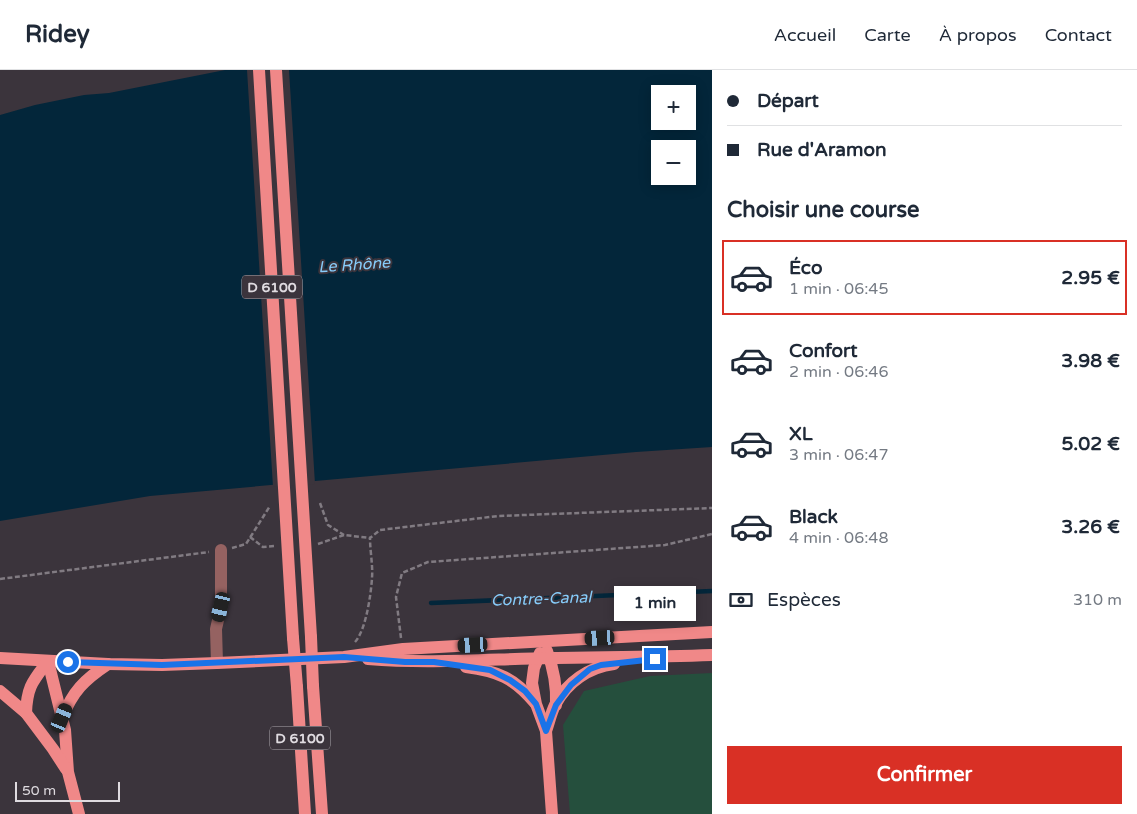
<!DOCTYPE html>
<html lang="fr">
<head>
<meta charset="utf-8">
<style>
  body { margin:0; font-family:"Varela Round",sans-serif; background:#f6f6f7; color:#1f2937; height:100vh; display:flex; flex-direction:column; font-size:19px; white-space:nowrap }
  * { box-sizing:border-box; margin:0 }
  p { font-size:16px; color:#747a83 }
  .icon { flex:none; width:28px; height:28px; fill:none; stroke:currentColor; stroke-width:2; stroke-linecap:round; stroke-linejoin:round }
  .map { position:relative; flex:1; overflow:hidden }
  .panel { display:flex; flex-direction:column; background:#fff; width:425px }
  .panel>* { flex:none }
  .banner { display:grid; align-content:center; height:110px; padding:0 15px; background:#fff }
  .tools { position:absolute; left:651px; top:15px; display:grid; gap:10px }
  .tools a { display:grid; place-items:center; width:45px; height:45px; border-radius:0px; background:#fff; box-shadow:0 2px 12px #0003; font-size:25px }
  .scale { position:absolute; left:15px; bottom:12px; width:105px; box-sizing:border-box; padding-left:5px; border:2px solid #dfdbe0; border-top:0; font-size:14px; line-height:18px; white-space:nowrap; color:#dfdbe0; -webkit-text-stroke:4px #3b343c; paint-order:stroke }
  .end { position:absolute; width:22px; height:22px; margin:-11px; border:6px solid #1a73e8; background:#fff; box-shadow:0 0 0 2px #fff }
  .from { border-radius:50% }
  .bubble { position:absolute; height:35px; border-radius:0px; background:#fff; box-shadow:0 2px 12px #0003; font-size:16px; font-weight:800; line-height:35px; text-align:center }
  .car { position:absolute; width:15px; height:30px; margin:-15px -8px; border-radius:6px; box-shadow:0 0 4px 1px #0007; background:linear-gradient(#222 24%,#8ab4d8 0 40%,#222 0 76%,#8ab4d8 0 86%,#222 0) }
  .banner b { display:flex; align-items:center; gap:18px; height:48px; font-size:19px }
  .banner b+b { border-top:1px solid #e0e1e3 }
  .banner i { width:12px; height:12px; background:#1f2937 }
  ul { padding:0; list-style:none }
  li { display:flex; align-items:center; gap:15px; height:75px; margin:0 10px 8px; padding:0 5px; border:2px solid transparent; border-radius:0px }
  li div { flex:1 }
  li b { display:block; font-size:19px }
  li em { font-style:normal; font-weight:800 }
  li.on { border-color:#d93025 }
  li>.icon { width:45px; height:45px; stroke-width:1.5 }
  h2 { padding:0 15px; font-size:22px; line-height:60px }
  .pay { display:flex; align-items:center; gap:12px; height:55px; padding:0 15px; font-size:19px }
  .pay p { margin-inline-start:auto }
  .primary-button { display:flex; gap:10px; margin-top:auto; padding:10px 15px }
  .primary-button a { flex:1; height:58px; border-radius:0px; background:#d93025; color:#fff; font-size:20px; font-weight:800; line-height:58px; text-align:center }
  header { display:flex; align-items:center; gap:30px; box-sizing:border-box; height:70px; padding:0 25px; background:#fff; border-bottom:1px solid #e0e1e3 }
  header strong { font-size:24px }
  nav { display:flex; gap:28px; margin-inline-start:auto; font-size:18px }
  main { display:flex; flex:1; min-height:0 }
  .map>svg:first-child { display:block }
  .green { fill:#254f3d }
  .water { fill:#03263a; fill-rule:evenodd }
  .pier { fill:#3b343c }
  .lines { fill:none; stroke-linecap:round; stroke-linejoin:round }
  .stream { stroke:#03263a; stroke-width:4.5 }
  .path { stroke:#817b82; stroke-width:2.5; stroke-dasharray:5 2.5; stroke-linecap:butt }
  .minor { stroke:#956261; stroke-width:12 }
  .major { stroke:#f08888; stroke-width:12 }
  .major-bridge { stroke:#f08888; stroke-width:12 }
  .route { stroke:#1a73e8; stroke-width:6 }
  .labels { text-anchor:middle; stroke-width:4; stroke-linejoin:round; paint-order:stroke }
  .shield { fill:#3b343c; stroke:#aea9af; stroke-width:1 }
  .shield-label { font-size:14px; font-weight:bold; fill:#dfdbe0 }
  .water-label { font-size:16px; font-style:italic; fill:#87ccfa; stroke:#3b343c }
</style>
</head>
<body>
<header>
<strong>Ridey</strong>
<nav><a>Accueil</a><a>Carte</a><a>À propos</a><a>Contact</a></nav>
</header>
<main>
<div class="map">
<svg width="712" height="744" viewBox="0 0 712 744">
  <rect width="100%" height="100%" fill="#3b343c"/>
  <path class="green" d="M712,603V744H570L563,655L584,621L650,606Z"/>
  <path class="water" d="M225,0H712V377L636,382L150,426L0,451V45L35,35L84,25L109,23ZM660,24H688V51H660ZM660,79H688V106H660Z"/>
  <path class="pier" d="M247,0H289L315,414L273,417Z"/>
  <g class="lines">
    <path class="stream" d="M431,533L712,521"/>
    <g class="path">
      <path d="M320,433L328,455L344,465"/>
      <path d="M250,467L263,477L274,476"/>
      <path d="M318,474L344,465L370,468"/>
      <path d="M232,478L246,474L270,436"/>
      <path d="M0,509L209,482"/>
      <path d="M401,568L396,527L402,503L428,492L665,475L712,464"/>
      <path d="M355,572C366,560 371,524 372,508C373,495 370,481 370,468L380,460L498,446L712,438"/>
    </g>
    <path class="minor" d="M217,593L216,559L221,537V480"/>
    <g class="major">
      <path d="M259,0L293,568"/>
      <path d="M276,0L311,567"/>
      <path d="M547,581C554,600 557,615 556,635"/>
      <path d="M540,583L534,598L532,613L536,634L546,661L552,744"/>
      <path d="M0,588L108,594L162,595L217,593L344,587L403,579L712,562"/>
      <path d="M368,589C430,594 490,589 552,588C605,587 659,587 712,585"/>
      <path d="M48,591L65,660L68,702L79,744"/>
      <path d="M466,597C498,601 514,608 535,633"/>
      <path d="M313,616L322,744"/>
      <path d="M297,617L305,744"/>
      <path d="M0,621L26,643L53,679L66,699"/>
      <path d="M26,643C27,616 33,611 48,591"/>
      <path d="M62,648C73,621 84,610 108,594"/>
      <path d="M546,661C549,653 551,643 555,635C567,612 589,597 614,594"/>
    </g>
    <g class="major-bridge">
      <path d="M311,567L313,616"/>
      <path d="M293,568L297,617"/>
    </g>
  </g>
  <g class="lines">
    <path class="route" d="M68,592L162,595L344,587L405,592H434L490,600L510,610L525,621L536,634L546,661L556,635L571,615L590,599L601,595L655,589"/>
  </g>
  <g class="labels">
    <g class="shield">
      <rect x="242" y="205.5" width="60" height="23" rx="4"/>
      <rect x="270" y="656.5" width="60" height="23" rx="4"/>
    </g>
    <g class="shield-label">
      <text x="272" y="222">D 6100</text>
      <text x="300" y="673">D 6100</text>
    </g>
    <g class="water-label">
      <text transform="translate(354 194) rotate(-4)" y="6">Le Rhône</text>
      <text transform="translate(541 528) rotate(-2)" y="6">Contre-Canal</text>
    </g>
  </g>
</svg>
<div class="tools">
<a>+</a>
<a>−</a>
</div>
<div class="scale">50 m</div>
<i class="end from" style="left:68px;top:592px"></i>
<i class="end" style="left:655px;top:589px"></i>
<div class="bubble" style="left:614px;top:516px;width:82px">1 min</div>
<i class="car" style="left:221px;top:537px;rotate:193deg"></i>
<i class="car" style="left:600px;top:568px;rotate:267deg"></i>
<i class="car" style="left:473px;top:575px;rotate:267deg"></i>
<i class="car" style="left:62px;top:648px;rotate:23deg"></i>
</div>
<section class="panel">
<div class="banner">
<b><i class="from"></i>Départ</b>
<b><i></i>Rue d'Aramon</b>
</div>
<h2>Choisir une course</h2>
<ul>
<li class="on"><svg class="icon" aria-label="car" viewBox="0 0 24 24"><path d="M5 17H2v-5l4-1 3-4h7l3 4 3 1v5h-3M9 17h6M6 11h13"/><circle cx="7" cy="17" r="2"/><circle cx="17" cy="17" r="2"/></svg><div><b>Éco</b><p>1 min · 06:45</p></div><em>2.95 €</em></li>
<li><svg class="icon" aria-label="car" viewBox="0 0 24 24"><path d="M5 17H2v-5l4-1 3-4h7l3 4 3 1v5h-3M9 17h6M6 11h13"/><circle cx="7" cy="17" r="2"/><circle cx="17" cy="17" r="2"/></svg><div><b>Confort</b><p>2 min · 06:46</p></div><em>3.98 €</em></li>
<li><svg class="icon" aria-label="car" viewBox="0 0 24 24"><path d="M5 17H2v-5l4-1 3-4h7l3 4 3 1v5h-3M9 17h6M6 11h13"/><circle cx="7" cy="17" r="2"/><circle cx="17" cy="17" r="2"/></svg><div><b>XL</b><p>3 min · 06:47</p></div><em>5.02 €</em></li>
<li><svg class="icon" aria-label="car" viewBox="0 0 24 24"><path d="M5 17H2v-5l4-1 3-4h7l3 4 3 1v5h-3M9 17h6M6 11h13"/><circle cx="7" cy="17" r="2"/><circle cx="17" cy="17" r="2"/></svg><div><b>Black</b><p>4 min · 06:48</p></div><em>3.26 €</em></li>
</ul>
<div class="pay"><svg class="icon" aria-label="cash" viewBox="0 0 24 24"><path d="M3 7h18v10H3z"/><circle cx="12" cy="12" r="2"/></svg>Espèces<p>310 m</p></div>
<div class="primary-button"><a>Confirmer</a></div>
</section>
</main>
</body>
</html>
